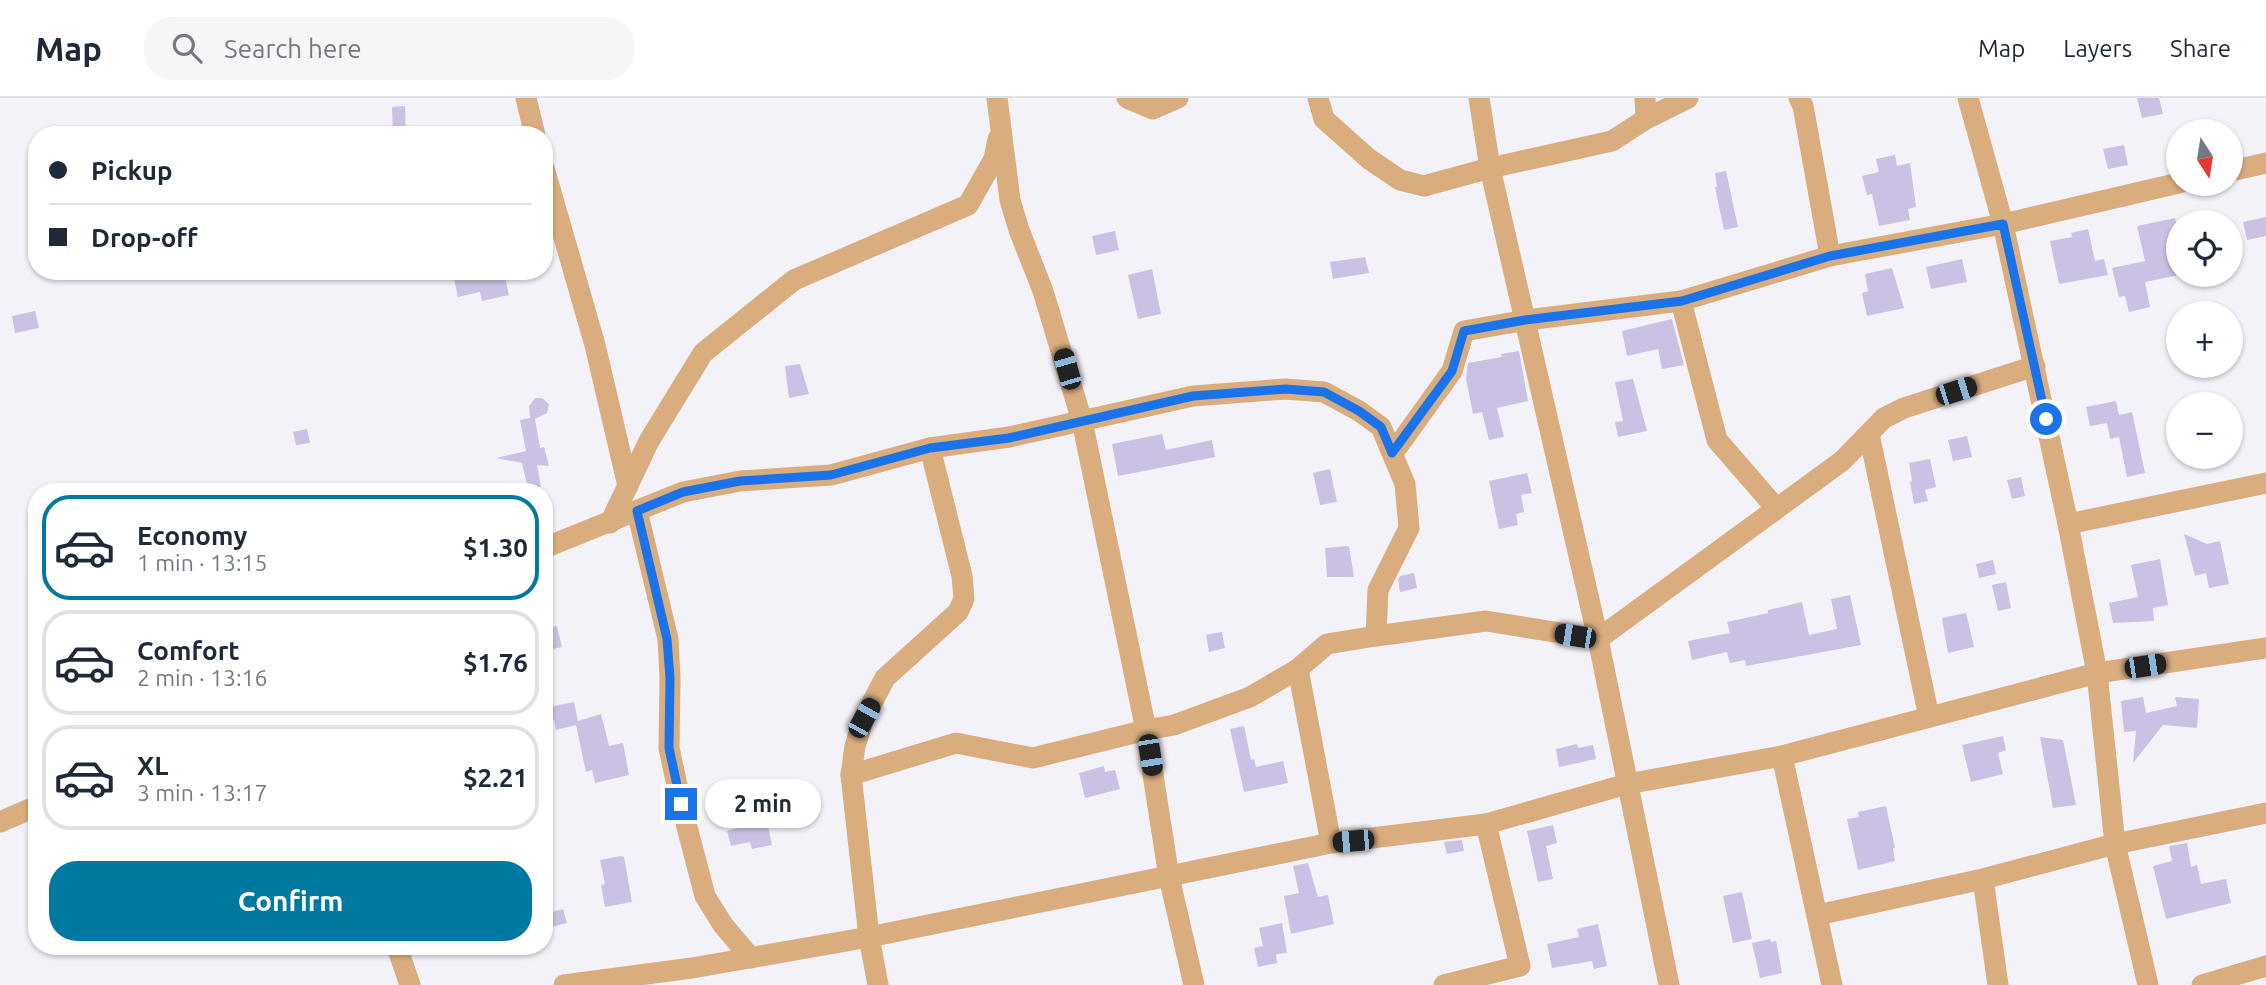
<!DOCTYPE html>
<html lang="en">
<head>
<meta charset="utf-8">
<style>
  body { margin:0; font-family:Ubuntu,sans-serif; background:#f6f6f7; color:#1f2937; height:100vh; display:flex; flex-direction:column; font-size:26px; white-space:nowrap }
  * { box-sizing:border-box; margin:0 }
  p { font-size:23px; color:#747a83 }
  .icon { flex:none; width:38px; height:38px; fill:none; stroke:currentColor; stroke-width:2; stroke-linecap:round; stroke-linejoin:round }
  .map { position:relative; flex:1; overflow:hidden }
  .details { position:absolute; left:28px; top:385px; width:525px; height:472px; display:flex; flex-direction:column; background:#fff; border-radius:28px; box-shadow:0 2px 5px #0004 }
  .details>* { flex:none }
  .banner { position:absolute; left:28px; top:28px; width:525px; height:154px; border-radius:28px; box-shadow:0 2px 5px #0004; display:grid; align-content:center; height:154px; padding:0 21px; background:#fff }
  .needle { width:46px; rotate:168deg }
  .buttons { position:absolute; left:2166px; top:21px; display:grid; gap:14px }
  .buttons a { display:grid; place-items:center; width:77px; height:77px; border-radius:50%; background:#fff; box-shadow:0 2px 5px #0004; font-size:35px }
  .end { position:absolute; width:32px; height:32px; margin:-16px; border:9px solid #1a73e8; background:#fff; box-shadow:0 0 0 4px #fff }
  .from { border-radius:50% }
  .bubble { position:absolute; height:49px; border-radius:24px; background:#fff; box-shadow:0 2px 5px #0004; font-size:23px; font-weight:700; line-height:49px; text-align:center }
  .car { position:absolute; width:21px; height:42px; margin:-21px -10px; border-radius:9px; box-shadow:0 0 5px 2px #0007; background:linear-gradient(#222 24%,#8ab4d8 0 40%,#222 0 76%,#8ab4d8 0 86%,#222 0) }
  .banner b { display:flex; align-items:center; gap:24px; height:66px; font-size:26px }
  .banner b+b { border-top:2px solid #e0e1e3 }
  .banner i { width:18px; height:18px; background:#1f2937 }
  ul { padding:12px 0 0; list-style:none }
  li { display:flex; align-items:center; gap:21px; height:105px; margin:0 14px 10px; padding:0 7px; border:4px solid #e0e1e3; border-radius:28px }
  li div { flex:1 }
  li b { display:block; font-size:26px }
  li em { font-style:normal; font-weight:700 }
  li.selected { border-color:#0079a1 }
  li>.icon { width:63px; height:63px; stroke-width:1.5 }
  .cta { display:flex; gap:14px; margin-top:auto; padding:14px 21px }
  .cta a { flex:1; height:80px; border-radius:28px; background:#0079a1; color:#fff; font-size:28px; font-weight:700; line-height:80px; text-align:center }
  header { display:flex; align-items:center; gap:42px; box-sizing:border-box; height:98px; padding:0 35px; background:#fff; border-bottom:2px solid #e0e1e3 }
  header strong { font-size:33px }
  nav { display:flex; gap:38px; margin-inline-start:auto; font-size:24px }
  .search { width:490px; height:63px; background:#f6f6f7; display:flex; align-items:center; gap:18px; box-sizing:border-box; padding:0 24px; border-radius:28px; color:#747a83; font-size:26px }
  .map>svg:first-child { display:block }
  .building { fill:#cac1e4 }
  .lines { fill:none; stroke-linecap:round; stroke-linejoin:round }
  .minor { stroke:#daad7e; stroke-width:21 }
  .route { stroke:#1a73e8; stroke-width:9 }
</style>
</head>
<body>
<header>
<strong>Map</strong>
<div class="search"><svg class="icon" aria-label="search" viewBox="0 0 24 24"><circle cx="10" cy="10" r="6"/><path d="M15 15l6 6"/></svg>Search here</div>
<nav><a>Map</a><a>Layers</a><a>Share</a></nav>
</header>
<div class="map">
<svg width="2266" height="887" viewBox="0 0 2266 887">
  <rect width="100%" height="100%" fill="#f4f2f9"/>
  <g class="building">
    <path d="M2137,0H2159L2163,16L2142,20Z"/>
    <path d="M405,8L406,37H393L392,9Z"/>
    <path d="M2124,47L2128,67L2108,71L2103,51Z"/>
    <path d="M1895,57L1897,68L1910,65L1916,109L1908,111L1910,122L1879,128L1872,96L1867,97L1862,78L1879,74L1876,61Z"/>
    <path d="M1726,73L1738,129L1724,132L1715,89H1717L1715,75Z"/>
    <path d="M2266,119V138L2247,142L2243,124Z"/>
    <path d="M2175,120L2179,138V177L2145,184L2150,209L2129,214L2125,198L2119,199L2112,170L2145,163L2137,128Z"/>
    <path d="M2088,131L2095,163L2104,161L2108,177L2059,186L2050,143L2072,139L2071,135Z"/>
    <path d="M1115,133L1119,152L1096,157L1092,138Z"/>
    <path d="M1365,159L1369,175L1333,181L1330,164Z"/>
    <path d="M1962,161L1967,184L1931,191L1926,169Z"/>
    <path d="M1892,170L1904,210L1867,218L1862,195L1868,193L1865,176Z"/>
    <path d="M1152,171L1161,216L1138,221L1128,177Z"/>
    <path d="M464,173H504L509,197L482,203L480,194L458,199L453,176Z"/>
    <path d="M35,213L39,230L15,235L12,218Z"/>
    <path d="M1672,221L1684,267L1662,271L1658,251L1627,258L1622,233Z"/>
    <path d="M1519,253L1528,303L1497,310L1504,339L1489,342L1482,314L1473,316L1466,281L1468,265L1502,259L1501,256Z"/>
    <path d="M800,266L809,296L789,300L785,268Z"/>
    <path d="M1633,281L1647,333L1618,339L1615,324L1623,323L1615,284Z"/>
    <path d="M535,300H542L549,306L547,315L535,321L540,350L544,349L549,368L537,367L541,389L528,391L522,365L496,360L526,353L520,322L530,320L529,308Z"/>
    <path d="M2116,303L2119,317L2132,314L2145,375L2127,379L2119,339L2110,341L2107,325L2090,328L2086,309Z"/>
    <path d="M307,331L310,345L296,347L293,334Z"/>
    <path d="M1162,336L1166,352L1212,342L1215,359L1118,378L1112,346Z"/>
    <path d="M1967,338L1972,359L1953,363L1948,342Z"/>
    <path d="M1930,361L1936,389L1925,392L1928,403L1914,406L1910,384L1912,383L1909,365Z"/>
    <path d="M1330,371L1337,404L1320,407L1313,375Z"/>
    <path d="M1527,375L1532,395L1521,397L1524,414L1516,416L1518,427L1499,431L1489,383Z"/>
    <path d="M2021,379L2025,398L2012,401L2007,382Z"/>
    <path d="M2184,436L2207,446L2220,443L2229,486L2209,490L2206,475L2195,478Z"/>
    <path d="M1349,448L1354,479H1327L1325,450Z"/>
    <path d="M2160,461L2168,507L2153,510L2154,523L2113,525L2109,505L2138,499L2131,467Z"/>
    <path d="M1993,462L1996,476L1979,480L1976,466Z"/>
    <path d="M1414,475L1417,490L1400,494L1398,482L1400,478Z"/>
    <path d="M2006,484L2011,510L1998,513L1992,487Z"/>
    <path d="M1850,497L1861,547L1746,568L1745,562L1730,565L1727,554L1692,562L1688,543L1730,535L1727,524L1768,515V512L1802,504L1809,537L1837,531L1831,501Z"/>
    <path d="M1966,515L1974,549L1948,555L1942,520Z"/>
    <path d="M557,528L562,549L544,553V531Z"/>
    <path d="M1222,534L1225,550L1209,554L1206,537Z"/>
    <path d="M2143,599L2146,615L2177,608L2175,599L2199,601L2197,630L2163,627L2133,665L2136,633L2124,634L2121,603Z"/>
    <path d="M574,604L578,623L601,616L609,648L623,645L629,677L595,685L592,672L586,674L576,627L556,632L554,622L544,624V610Z"/>
    <path d="M1244,628L1251,662L1254,661L1256,669L1283,663L1288,685L1244,694L1230,631Z"/>
    <path d="M2003,638L2006,652L1998,655L2003,676L1971,684L1962,647Z"/>
    <path d="M2040,639L2063,642L2076,707L2053,710Z"/>
    <path d="M1577,646L1578,650L1593,647L1596,661L1559,669L1556,651Z"/>
    <path d="M1104,668L1105,674L1115,672L1120,691L1085,700L1079,675Z"/>
    <path d="M778,700L782,719L767,722L772,747L752,751L750,744L731,748L727,733L753,726L750,712L765,708L764,703Z"/>
    <path d="M1886,708L1895,750H1893L1895,763L1858,772L1847,721L1859,719L1858,714Z"/>
    <path d="M1553,727L1557,745L1546,748L1553,781L1538,784L1527,733Z"/>
    <path d="M1462,742L1464,753L1447,756L1444,744Z"/>
    <path d="M2187,745L2191,769L2197,767L2201,786L2226,781L2231,805L2166,821L2153,768L2172,763L2169,748Z"/>
    <path d="M621,758L624,759L632,804L605,809L601,787L605,786L600,762Z"/>
    <path d="M1308,765L1318,799L1328,797L1334,826L1291,836L1284,798L1299,795L1293,768Z"/>
    <path d="M1742,794L1752,841L1733,845L1723,798Z"/>
    <path d="M563,811L567,825L551,829L548,815Z"/>
    <path d="M1282,825L1287,855L1276,856L1277,865L1258,869L1254,850L1263,848L1259,830Z"/>
    <path d="M1598,826L1607,868L1594,871L1592,863L1552,870L1547,846L1579,839L1577,831Z"/>
    <path d="M1770,841L1771,844L1776,843L1782,875L1760,880L1752,845Z"/>
  </g>
  <g class="lines">
    <g class="minor">
      <path d="M526,0L535,37"/>
      <path d="M997,0L1010,102L1019,132L1043,193L1082,323L1146,632L1174,627L1250,599L1298,571L1327,546L1376,538"/>
      <path d="M1127,0L1153,11L1178,0"/>
      <path d="M1318,0L1324,21L1369,61L1400,82L1424,88L1490,70L1612,43L1646,21L1688,0"/>
      <path d="M1479,0L1490,70L1598,541L1669,887"/>
      <path d="M1645,0L1646,21"/>
      <path d="M1799,0L1803,8L1830,158"/>
      <path d="M1968,0L2003,126L2068,426L2097,575L2115,746L2148,887"/>
      <path d="M544,70L595,247L628,388"/>
      <path d="M2231,73L2266,65"/>
      <path d="M1681,203L1717,342L1776,410"/>
      <path d="M1869,336L1929,619"/>
      <path d="M1393,355L1452,273L1464,233L1526,222L1681,203L1830,158L2003,126L2179,85"/>
      <path d="M637,413L668,541L670,580L669,650L681,706L705,798L723,827L751,860"/>
      <path d="M610,425L649,343L703,255L794,182L968,107L994,61L998,41"/>
      <path d="M2068,426L2266,385"/>
      <path d="M544,450L683,394L740,383L831,377L930,350L1009,339L1193,298L1285,291L1324,294L1359,313L1381,329L1405,386L1409,430L1378,492L1376,538L1486,523L1598,541L1842,363L1884,320L1904,310L2035,268"/>
      <path d="M1298,571L1331,745"/>
      <path d="M1782,658L1832,887"/>
      <path d="M851,677L956,645L1033,660L1146,632L1169,779L1194,887"/>
      <path d="M0,724L37,708"/>
      <path d="M1983,781L1998,887"/>
      <path d="M1817,817L1983,781L2115,746L2266,715"/>
      <path d="M397,849L410,887"/>
      <path d="M564,887L692,870L869,839L1331,745L1486,726L1627,686L1782,658L2097,575L2266,550"/>
      <path d="M878,887L869,839L851,677L855,648L864,620L885,580L958,514L964,501L962,478L930,350"/>
      <path d="M1444,887L1520,868L1486,726"/>
      <path d="M2202,887L2266,868"/>
    </g>
  </g>
  <g class="lines">
    <path class="route" d="M681,706L669,650L670,580L667,541L637,413L683,394L740,383L831,377L930,350L1009,340L1193,298L1285,291L1324,294L1359,313L1381,329L1392,355L1452,273L1464,233L1525,222L1682,203L1830,158L2003,126L2046,321"/>
  </g>
</svg>
<div class="buttons">
<a><svg class="needle" viewBox="-14 -14 28 28"><path d="M0-13l5 13h-10z" fill="#e53935"/><path d="M0 13l5-13h-10z" fill="#747a83"/></svg></a>
<a><svg class="icon" aria-label="locate" viewBox="0 0 24 24"><circle cx="12" cy="12" r="6"/><path d="M12 2v4M12 18v4M2 12h4M18 12h4"/></svg></a>
<a>+</a>
<a>−</a>
</div>
<i class="end from" style="left:2046px;top:321px"></i>
<i class="end" style="left:681px;top:706px"></i>
<div class="bubble" style="left:705px;top:681px;width:116px">2 min</div>
<i class="car" style="left:1067px;top:271px;rotate:344deg"></i>
<i class="car" style="left:1956px;top:293px;rotate:72deg"></i>
<i class="car" style="left:1575px;top:538px;rotate:279deg"></i>
<i class="car" style="left:2145px;top:568px;rotate:81deg"></i>
<i class="car" style="left:864px;top:620px;rotate:29deg"></i>
<i class="car" style="left:1150px;top:657px;rotate:171deg"></i>
<i class="car" style="left:1353px;top:743px;rotate:265deg"></i>
<div class="banner">
<b><i class="from"></i>Pickup</b>
<b><i></i>Drop-off</b>
</div>
<section class="details">
<ul>
<li class="selected"><svg class="icon" aria-label="car" viewBox="0 0 24 24"><path d="M5 17H2v-5l4-1 3-4h7l3 4 3 1v5h-3M9 17h6M6 11h13"/><circle cx="7" cy="17" r="2"/><circle cx="17" cy="17" r="2"/></svg><div><b>Economy</b><p>1 min · 13:15</p></div><em>$1.30</em></li>
<li><svg class="icon" aria-label="car" viewBox="0 0 24 24"><path d="M5 17H2v-5l4-1 3-4h7l3 4 3 1v5h-3M9 17h6M6 11h13"/><circle cx="7" cy="17" r="2"/><circle cx="17" cy="17" r="2"/></svg><div><b>Comfort</b><p>2 min · 13:16</p></div><em>$1.76</em></li>
<li><svg class="icon" aria-label="car" viewBox="0 0 24 24"><path d="M5 17H2v-5l4-1 3-4h7l3 4 3 1v5h-3M9 17h6M6 11h13"/><circle cx="7" cy="17" r="2"/><circle cx="17" cy="17" r="2"/></svg><div><b>XL</b><p>3 min · 13:17</p></div><em>$2.21</em></li>
</ul>
<div class="cta"><a>Confirm</a></div>
</section>
</div>
</body>
</html>
